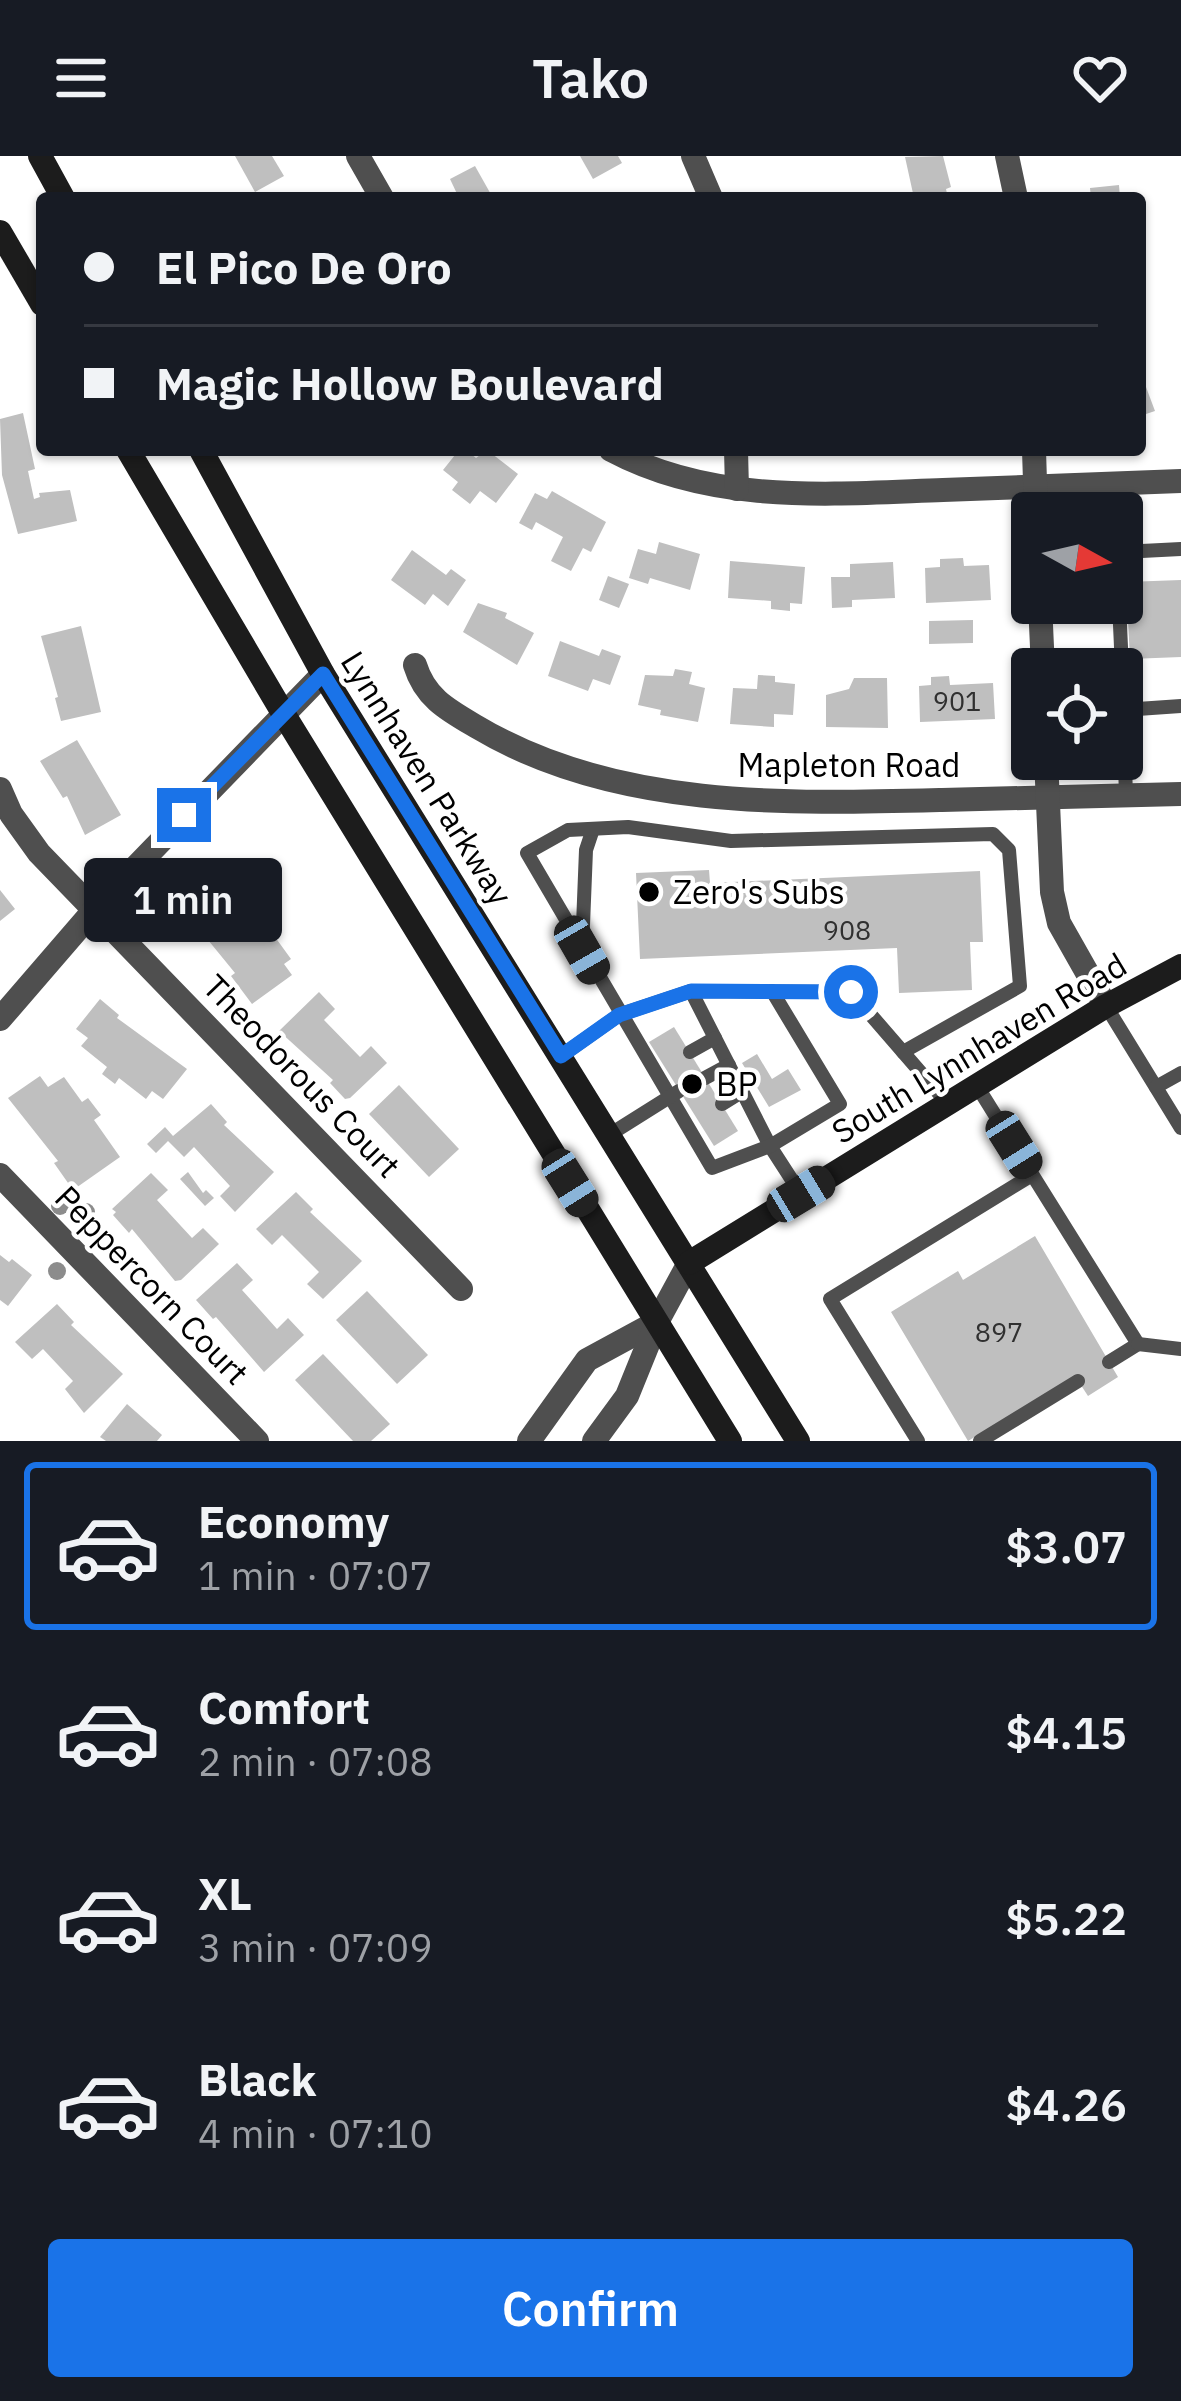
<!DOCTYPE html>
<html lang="en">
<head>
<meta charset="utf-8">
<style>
  body { margin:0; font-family:"IBM Plex Sans",sans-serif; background:#20242c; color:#f1f3f6; height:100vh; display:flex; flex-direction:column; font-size:45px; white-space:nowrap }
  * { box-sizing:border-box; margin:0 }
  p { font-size:39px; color:#9ea1a6 }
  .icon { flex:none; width:66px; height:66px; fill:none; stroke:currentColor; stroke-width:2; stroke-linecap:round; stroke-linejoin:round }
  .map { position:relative; height:1285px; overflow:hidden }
  .side { display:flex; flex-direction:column; background:#171b24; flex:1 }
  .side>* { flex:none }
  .hud { position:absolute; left:36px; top:36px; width:1110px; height:264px; border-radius:12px; box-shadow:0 3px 9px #0004; display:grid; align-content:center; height:264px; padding:0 48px; background:#171b24 }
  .needle { width:78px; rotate:98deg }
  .controls { position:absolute; left:1011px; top:336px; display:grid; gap:24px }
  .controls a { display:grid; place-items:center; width:132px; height:132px; border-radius:12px; background:#171b24; box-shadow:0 3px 9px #0004; font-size:60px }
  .end { position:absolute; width:54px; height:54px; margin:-27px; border:15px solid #1a73e8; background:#fff; box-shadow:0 0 0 6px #fff }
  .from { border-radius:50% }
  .bubble { position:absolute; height:84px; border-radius:12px; background:#171b24; box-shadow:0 3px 9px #0004; font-size:39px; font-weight:600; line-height:84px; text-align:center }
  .car { position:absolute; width:36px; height:72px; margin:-36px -18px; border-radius:15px; box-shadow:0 0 9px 3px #0007; background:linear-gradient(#222 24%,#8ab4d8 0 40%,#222 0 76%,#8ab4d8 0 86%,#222 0) }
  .hud b { display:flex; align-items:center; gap:42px; height:114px; font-size:45px }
  .hud b+b { border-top:3px solid #363941 }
  .hud i { width:30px; height:30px; background:#f1f3f6 }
  ul { padding:21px 0 0; list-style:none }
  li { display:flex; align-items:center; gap:36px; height:168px; margin:0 24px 18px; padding:0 24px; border:6px solid transparent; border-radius:12px }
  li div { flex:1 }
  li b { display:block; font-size:45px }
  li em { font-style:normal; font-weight:600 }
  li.selected { border-color:#1a73e8 }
  li>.icon { width:108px; height:108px; stroke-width:1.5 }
  .button { display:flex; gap:24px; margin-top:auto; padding:24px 48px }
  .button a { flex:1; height:138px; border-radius:12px; background:#1a73e8; color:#fff; font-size:48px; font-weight:600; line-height:138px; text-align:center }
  header { display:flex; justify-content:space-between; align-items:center; height:156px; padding:0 48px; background:#171b24; font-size:54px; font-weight:600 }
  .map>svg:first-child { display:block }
  .building { fill:#bfbfbf }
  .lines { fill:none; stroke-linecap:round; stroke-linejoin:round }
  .lane { stroke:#4f4f4f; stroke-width:14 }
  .street { stroke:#4f4f4f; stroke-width:24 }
  .secondary { stroke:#1c1c1c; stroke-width:24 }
  .tree { fill:#8c8c8c }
  .route { stroke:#1a73e8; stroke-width:15 }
  .poi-dot { fill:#000; stroke:#fff; stroke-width:4.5 }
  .labels { text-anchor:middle; stroke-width:9; stroke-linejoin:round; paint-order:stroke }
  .number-label { font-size:27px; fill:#303030 }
  .street-label { font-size:33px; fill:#000; stroke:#fff }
  .poi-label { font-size:33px; fill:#000; stroke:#fff; text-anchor:start }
</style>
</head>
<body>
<header><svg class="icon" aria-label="menu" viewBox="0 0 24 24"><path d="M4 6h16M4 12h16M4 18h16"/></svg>Tako<svg class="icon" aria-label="heart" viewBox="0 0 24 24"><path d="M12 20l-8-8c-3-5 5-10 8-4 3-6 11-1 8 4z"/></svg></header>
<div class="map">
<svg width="1181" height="1285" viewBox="0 0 1181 1285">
  <rect width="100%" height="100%" fill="#fff"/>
  <g class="building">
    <path d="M235,0H272L284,20L255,36Z"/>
    <path d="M580,0H618L622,7L593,23Z"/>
    <path d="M943,0L951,31L946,33L948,42H914L905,1Z"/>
    <path d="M475,10L493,42H459L450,23Z"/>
    <path d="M1119,29L1120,42H1091L1090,32Z"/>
    <path d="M1140,215L1155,255L1140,260Z"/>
    <path d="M23,257L35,313L28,315L34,343L40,341L39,337L70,334L77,365L18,378L2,319L0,263Z"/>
    <path d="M459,294H466L476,302L487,294L518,318L496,347L480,335L470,348L452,334L458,326L443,314Z"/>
    <path d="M552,335L606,366L591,396L583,392L571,415L551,405L563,381L536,366L532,374L519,367L535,337L547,343Z"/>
    <path d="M659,386L700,398L690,434L650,422L648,428L629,422L638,393L656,398Z"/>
    <path d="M412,394L446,419L451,413L466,424L448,450L433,438L425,449L391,424Z"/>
    <path d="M963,402L964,410L989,409L991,444L926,447L925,412L940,411V403Z"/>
    <path d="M730,405L805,411L802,448L790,447V455L771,453V445L728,442Z"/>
    <path d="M893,406L895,442L852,444V451L832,452L831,421H850V408Z"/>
    <path d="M608,420L629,428L619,452L599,444Z"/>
    <path d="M1181,424V501L1130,503L1126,426Z"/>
    <path d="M478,447L507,457L505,462L534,477L517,509L463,476Z"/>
    <path d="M973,464V487L929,488V465Z"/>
    <path d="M81,470L101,556L61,565L55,542L58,541L41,480Z"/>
    <path d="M560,485L599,500L602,493L621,500L610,529L593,523L588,535L548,520Z"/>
    <path d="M675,513L692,516L689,528L705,532L698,566L660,559L661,554L638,549L645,519L673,520Z"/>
    <path d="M758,519L775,520V526L795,528L793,559L774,558V571L730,568L733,532L757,533Z"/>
    <path d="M949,520L950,529L993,527L995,563L920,566L919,530L931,529V521Z"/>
    <path d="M854,522H887L888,572L826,571V539L849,533Z"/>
    <path d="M77,584L121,659L85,679L67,640L63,642L40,605Z"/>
    <path d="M709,714L710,727L980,715L983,786H970L972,834L899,837L897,792L640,803L636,717Z"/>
    <path d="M0,734L15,753L0,765Z"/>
    <path d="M216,734L225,746L241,734L291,803L284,808L292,819L252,848L231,820L235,817L186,757Z"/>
    <path d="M319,836L335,853L324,864L360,901L371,890L387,907L350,942L345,943L330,927L333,924L279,875Z"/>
    <path d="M100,843L119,859L117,862L187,913L163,943L152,935L146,943L119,922L115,928L102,918L107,911L81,890L88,882L76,873Z"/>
    <path d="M674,871L738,975L714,990L649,886Z"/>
    <path d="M757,898L772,923L788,913L801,934L769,951L742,907Z"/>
    <path d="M40,920L48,931L64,921L82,946L88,942L101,959L94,964L120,1001L73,1034L54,1007L58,1005L8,942Z"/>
    <path d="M399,929L459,993L429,1021L369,958Z"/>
    <path d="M211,948L227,966L224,969L274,1016L235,1056L220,1040L230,1030L194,991L184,1001L168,985L156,997L147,988L165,971L173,980Z"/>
    <path d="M188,1016L203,1037L206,1034L214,1042L205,1050L180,1023Z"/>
    <path d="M151,1017L168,1034L157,1044L192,1082L203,1072L219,1088L181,1124L175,1125L132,1073L129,1077L113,1059L116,1056L112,1053Z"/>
    <path d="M296,1036L313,1053L310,1056L362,1105L323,1143L307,1128L319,1116L282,1079L272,1089L256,1073Z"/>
    <path d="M1035,1080L1118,1221L1088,1240L1075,1220L968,1285L891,1156L958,1115L963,1124Z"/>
    <path d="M0,1099L9,1106L12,1103L32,1119L8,1150L0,1144Z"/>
    <path d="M237,1107L253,1124L242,1134L277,1173L288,1162L304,1179L264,1216L216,1161L213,1163L196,1144Z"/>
    <path d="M367,1135L428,1199L397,1228L336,1164Z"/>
    <path d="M57,1148L74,1166L71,1169L123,1218L84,1257L65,1233L73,1225L43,1193L32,1203L15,1186Z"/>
    <path d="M323,1198L390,1268L371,1285H353L295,1224Z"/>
    <path d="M127,1248L162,1279L157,1285H106L100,1281Z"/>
  </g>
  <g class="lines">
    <g class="lane">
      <path d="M1114,328L1116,357"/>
      <path d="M1122,396L1181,393"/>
      <path d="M1119,447L1122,513"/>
      <path d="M1122,522L1126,639"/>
      <path d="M1123,554L1181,550"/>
      <path d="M582,794L586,694L593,673"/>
      <path d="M691,835L770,990L801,1038"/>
      <path d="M772,835L840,948L770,990L712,1012L527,697L568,674L628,671L731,685L993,678L1009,694L1020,830L903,896"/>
      <path d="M1106,850L1181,972"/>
      <path d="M690,896L715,882"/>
      <path d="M561,900L619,859L691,835L851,836L948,948"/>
      <path d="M705,922L729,909"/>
      <path d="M977,930L1138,1188L1109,1206"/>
      <path d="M1156,931L1181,917"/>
      <path d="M722,948L743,935"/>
      <path d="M609,979L679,935"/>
      <path d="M1138,1188L1181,1193"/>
      <path d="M918,1285L830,1143L1032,1019"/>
      <path d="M980,1285L1078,1225"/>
    </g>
    <g class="street">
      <path d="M358,0L382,42"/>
      <path d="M693,0L711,42"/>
      <path d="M1007,0L1016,42"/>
      <path d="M611,294C714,349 831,338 943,334C1022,331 1102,328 1181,325"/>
      <path d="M736,294L737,333"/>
      <path d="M1034,294L1036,357"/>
      <path d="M1040,447L1043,513"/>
      <path d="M415,509C425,542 448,554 477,571C614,653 788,648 942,644C1022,642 1101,640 1181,638"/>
      <path d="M1046,603L1052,736L1059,767L1106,850"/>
      <path d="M0,633L11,658L39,697L461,1133"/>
      <path d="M0,863L95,753L323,518"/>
      <path d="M0,1019L257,1285"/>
      <path d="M529,1285L587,1204L657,1166"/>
      <path d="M594,1285L627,1240L657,1166L689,1107"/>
    </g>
    <g class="secondary">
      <path d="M40,0L63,42"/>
      <path d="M0,76L42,148"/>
      <path d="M128,294L283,557L730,1285"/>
      <path d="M201,294L323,518L798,1285"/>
      <path d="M689,1107L1106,850L1181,810"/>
    </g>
  </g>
  <g class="tree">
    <circle cx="60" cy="1050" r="9"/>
    <circle cx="86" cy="1056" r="9"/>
    <circle cx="57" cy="1115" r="9"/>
  </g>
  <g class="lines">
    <path class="route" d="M184,659L323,518L561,900L619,859L691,835L851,836"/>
  </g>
  <g class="poi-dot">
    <circle cx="649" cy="736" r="12"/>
    <circle cx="692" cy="928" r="12"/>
  </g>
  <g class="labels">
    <g class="number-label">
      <text x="957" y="555">901</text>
      <text x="847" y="784">908</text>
      <text x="999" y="1186">897</text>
    </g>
    <g class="street-label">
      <text x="849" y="621">Mapleton Road</text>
      <text transform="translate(427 622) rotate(58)" y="12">Lynnhaven Parkway</text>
      <text transform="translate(979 892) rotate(-31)" y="12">South Lynnhaven Road</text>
      <text transform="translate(302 920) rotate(46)" y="12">Theodorous Court</text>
      <text transform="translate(152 1129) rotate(46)" y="12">Peppercorn Court</text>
    </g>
    <g class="poi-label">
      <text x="673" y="748">Zero's Subs</text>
      <text x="716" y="940">BP</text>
    </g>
  </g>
</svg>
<div class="controls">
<a><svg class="needle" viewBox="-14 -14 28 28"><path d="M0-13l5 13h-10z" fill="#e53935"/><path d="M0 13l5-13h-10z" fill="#9ea1a6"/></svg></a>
<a><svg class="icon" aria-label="locate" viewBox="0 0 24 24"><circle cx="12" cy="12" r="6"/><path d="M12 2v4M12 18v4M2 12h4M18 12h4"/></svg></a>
</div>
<i class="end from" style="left:851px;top:836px"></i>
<i class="end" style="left:184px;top:659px"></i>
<div class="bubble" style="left:84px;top:702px;width:198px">1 min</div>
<i class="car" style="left:582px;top:794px;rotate:150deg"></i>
<i class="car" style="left:1014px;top:989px;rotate:148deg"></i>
<i class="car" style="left:570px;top:1027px;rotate:148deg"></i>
<i class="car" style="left:801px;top:1038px;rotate:59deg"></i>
<div class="hud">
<b><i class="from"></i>El Pico De Oro</b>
<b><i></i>Magic Hollow Boulevard</b>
</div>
</div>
<section class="side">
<ul>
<li class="selected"><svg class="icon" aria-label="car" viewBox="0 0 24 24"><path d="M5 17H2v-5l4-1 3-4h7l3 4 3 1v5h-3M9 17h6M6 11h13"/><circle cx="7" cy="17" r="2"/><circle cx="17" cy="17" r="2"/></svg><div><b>Economy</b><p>1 min · 07:07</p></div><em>$3.07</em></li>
<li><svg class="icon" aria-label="car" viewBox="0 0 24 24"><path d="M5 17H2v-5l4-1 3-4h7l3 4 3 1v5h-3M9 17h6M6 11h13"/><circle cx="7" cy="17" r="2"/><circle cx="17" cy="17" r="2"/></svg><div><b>Comfort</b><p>2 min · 07:08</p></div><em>$4.15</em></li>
<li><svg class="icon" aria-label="car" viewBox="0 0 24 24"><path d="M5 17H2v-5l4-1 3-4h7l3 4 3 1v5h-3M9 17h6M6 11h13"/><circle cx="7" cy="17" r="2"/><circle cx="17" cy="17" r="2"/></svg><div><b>XL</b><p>3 min · 07:09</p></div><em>$5.22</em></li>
<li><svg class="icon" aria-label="car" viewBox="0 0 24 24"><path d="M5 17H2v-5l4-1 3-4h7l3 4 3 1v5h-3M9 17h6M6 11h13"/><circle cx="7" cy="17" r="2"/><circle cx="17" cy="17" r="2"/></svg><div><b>Black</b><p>4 min · 07:10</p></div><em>$4.26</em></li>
</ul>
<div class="button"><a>Confirm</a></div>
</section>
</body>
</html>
